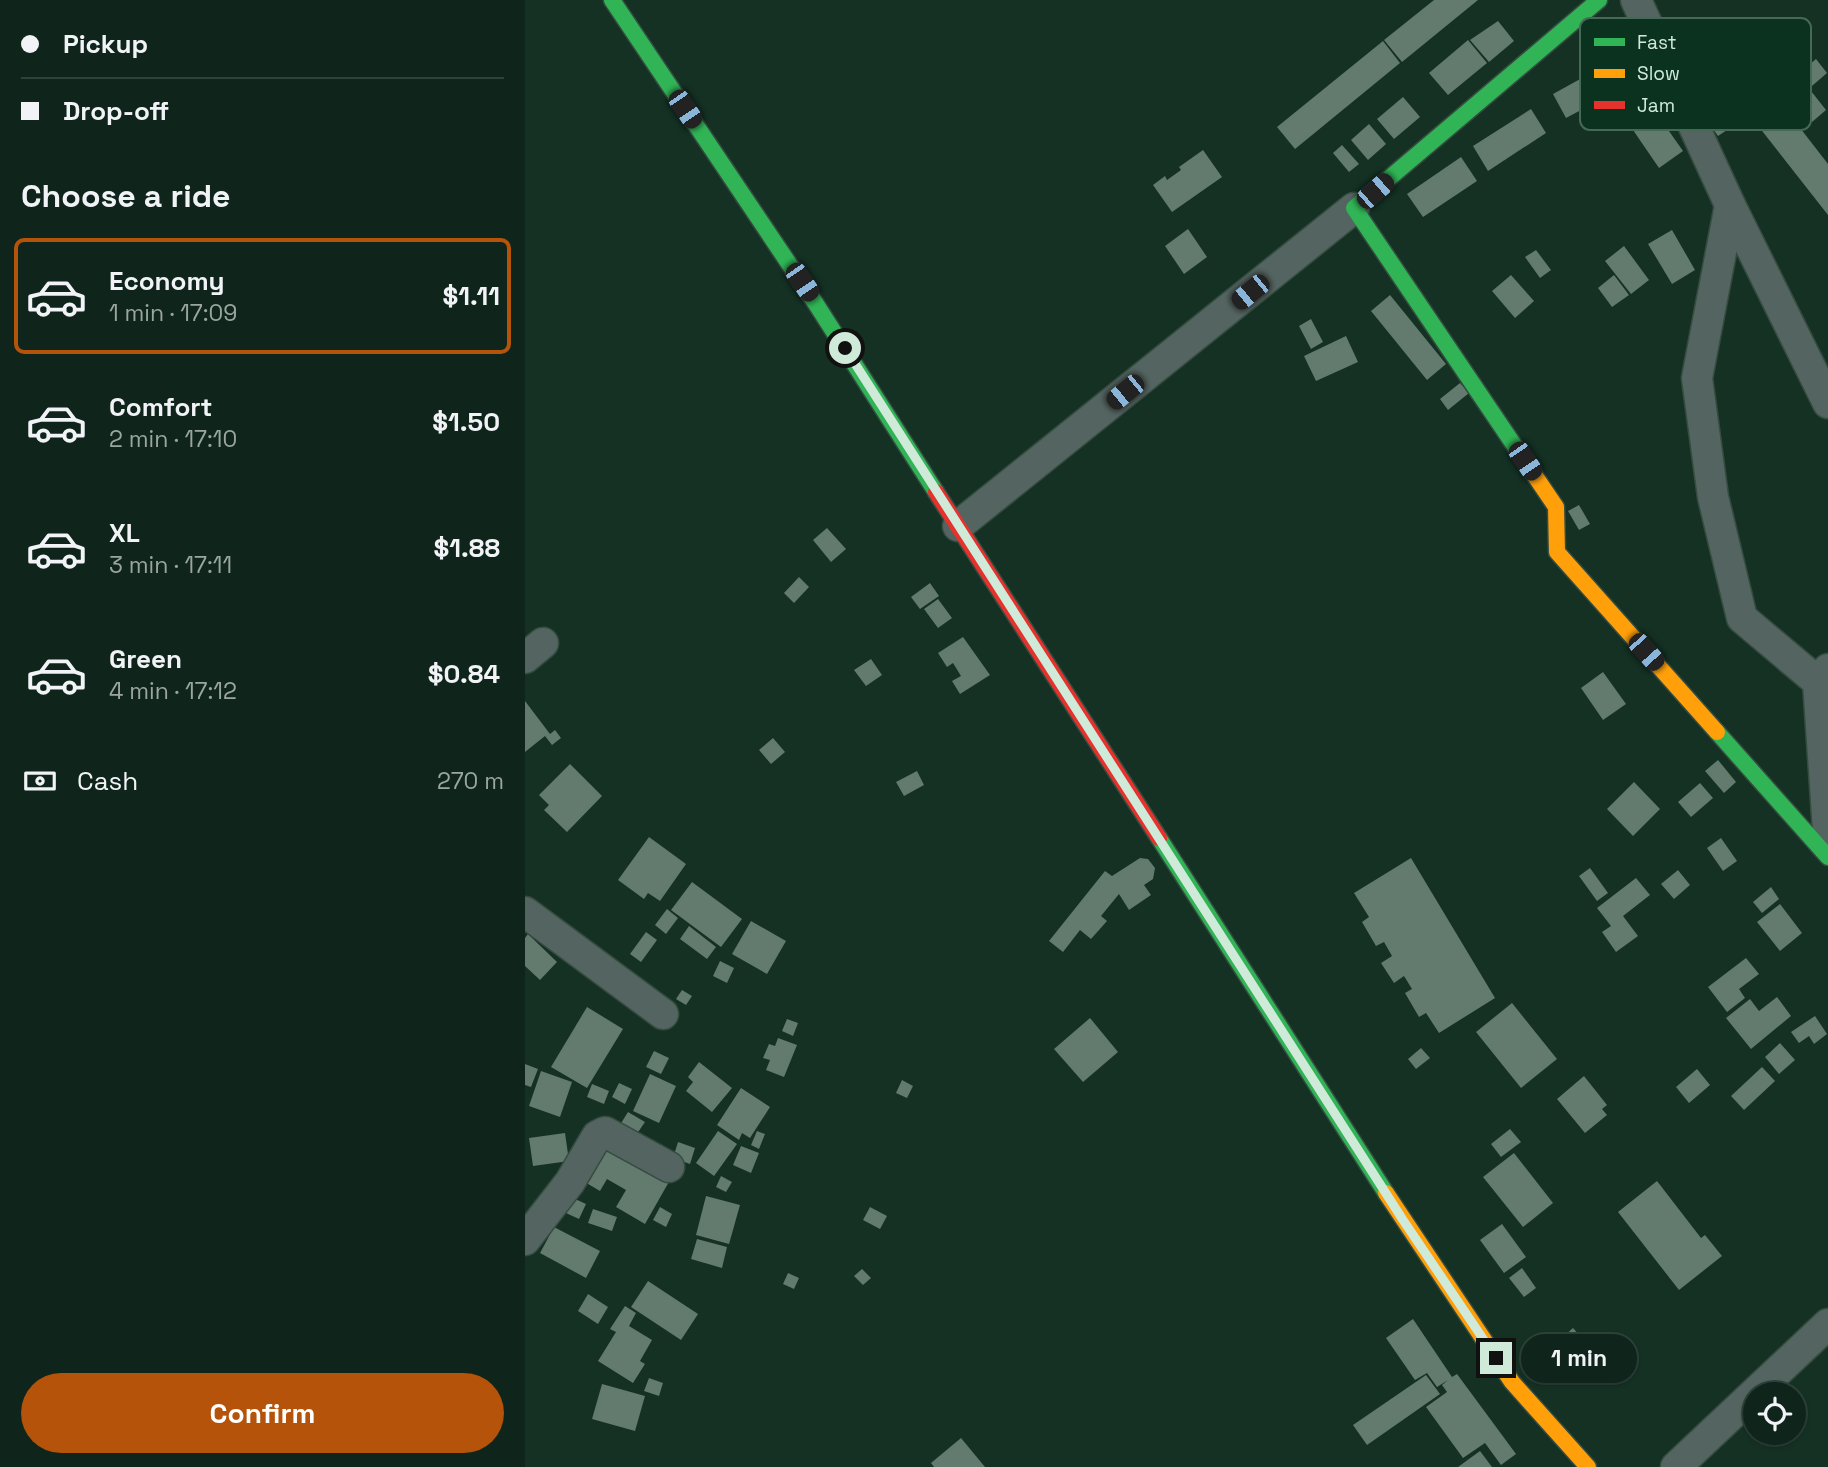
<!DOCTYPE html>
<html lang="en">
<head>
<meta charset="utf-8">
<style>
  body { margin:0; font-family:"Space Grotesk",sans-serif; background:#182d24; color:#f1f3f6; height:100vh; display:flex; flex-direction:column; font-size:26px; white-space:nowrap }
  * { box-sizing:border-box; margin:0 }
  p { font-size:23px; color:#9ba5a3 }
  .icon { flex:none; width:38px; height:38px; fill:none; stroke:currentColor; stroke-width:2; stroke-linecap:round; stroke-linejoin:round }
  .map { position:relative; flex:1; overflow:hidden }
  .details { display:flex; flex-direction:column; background:#0f251b; width:525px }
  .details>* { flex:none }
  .hud { display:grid; align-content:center; height:154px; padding:0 21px; background:#0f251b }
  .controls { position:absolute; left:1218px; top:1382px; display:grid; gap:14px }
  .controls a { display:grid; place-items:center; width:63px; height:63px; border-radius:50%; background:#0f251b; box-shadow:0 2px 5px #0004,0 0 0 2px #2f423a; font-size:35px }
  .end { position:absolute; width:32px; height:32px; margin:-16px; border:9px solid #d0ead9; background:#111; box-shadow:0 0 0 4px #111 }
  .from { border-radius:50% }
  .bubble { position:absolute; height:49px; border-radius:24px; background:#0f251b; box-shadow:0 2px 5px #0004,0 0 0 2px #2f423a; font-size:23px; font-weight:800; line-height:49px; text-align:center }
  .car { position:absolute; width:21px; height:42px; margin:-21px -10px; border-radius:9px; box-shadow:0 0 5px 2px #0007; background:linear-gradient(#222 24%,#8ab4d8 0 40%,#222 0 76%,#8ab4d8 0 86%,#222 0) }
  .hud b { display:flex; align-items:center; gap:24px; height:66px; font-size:26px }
  .hud b+b { border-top:2px solid #2f423a }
  .hud i { width:18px; height:18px; background:#f1f3f6 }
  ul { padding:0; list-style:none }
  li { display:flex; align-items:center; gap:21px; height:116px; margin:0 14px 10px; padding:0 7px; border:4px solid transparent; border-radius:10px }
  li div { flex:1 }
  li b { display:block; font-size:26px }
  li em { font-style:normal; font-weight:800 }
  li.selected { border-color:#b45309 }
  li>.icon { width:63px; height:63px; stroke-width:1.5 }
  h2 { padding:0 21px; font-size:32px; line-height:84px }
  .pay { display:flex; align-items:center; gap:18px; height:77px; padding:0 21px; font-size:26px }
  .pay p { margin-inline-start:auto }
  .action { display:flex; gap:14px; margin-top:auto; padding:14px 21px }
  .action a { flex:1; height:80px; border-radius:42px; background:#b45309; color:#fff; font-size:28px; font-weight:800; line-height:80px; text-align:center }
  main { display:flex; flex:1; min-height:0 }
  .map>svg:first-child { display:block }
  .building { fill:#637a6e }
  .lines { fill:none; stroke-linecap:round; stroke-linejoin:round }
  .street-casing { stroke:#354c40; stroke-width:33 }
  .fast-casing { stroke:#354c40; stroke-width:19 }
  .slow-casing { stroke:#354c40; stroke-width:19 }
  .jam-casing { stroke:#354c40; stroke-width:19 }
  .street { stroke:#546460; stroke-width:30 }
  .fast { stroke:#30b455; stroke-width:16 }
  .slow { stroke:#ff9f0a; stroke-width:16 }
  .jam { stroke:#e5322d; stroke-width:16 }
  .route { stroke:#d0ead9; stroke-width:9 }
  .key { fill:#0b321e; stroke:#466956; stroke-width:2 }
  .key-label { font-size:19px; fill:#d0ead9 }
</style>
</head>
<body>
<main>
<section class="details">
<div class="hud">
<b><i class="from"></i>Pickup</b>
<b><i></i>Drop-off</b>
</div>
<h2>Choose a ride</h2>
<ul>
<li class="selected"><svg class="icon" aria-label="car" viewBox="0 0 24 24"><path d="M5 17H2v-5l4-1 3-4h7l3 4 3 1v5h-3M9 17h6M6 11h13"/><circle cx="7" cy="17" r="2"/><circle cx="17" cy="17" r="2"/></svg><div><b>Economy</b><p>1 min · 17:09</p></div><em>$1.11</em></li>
<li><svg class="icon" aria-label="car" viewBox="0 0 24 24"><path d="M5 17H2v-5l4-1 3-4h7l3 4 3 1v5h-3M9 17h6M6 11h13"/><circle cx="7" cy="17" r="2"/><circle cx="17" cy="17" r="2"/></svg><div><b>Comfort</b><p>2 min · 17:10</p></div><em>$1.50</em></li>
<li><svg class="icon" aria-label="car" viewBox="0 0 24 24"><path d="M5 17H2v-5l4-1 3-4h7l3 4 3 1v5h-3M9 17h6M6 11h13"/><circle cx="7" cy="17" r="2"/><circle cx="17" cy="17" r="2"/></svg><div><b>XL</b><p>3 min · 17:11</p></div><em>$1.88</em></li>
<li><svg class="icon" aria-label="car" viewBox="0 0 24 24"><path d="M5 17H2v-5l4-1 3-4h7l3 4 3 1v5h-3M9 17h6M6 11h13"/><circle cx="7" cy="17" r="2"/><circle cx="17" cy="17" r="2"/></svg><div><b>Green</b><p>4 min · 17:12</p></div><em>$0.84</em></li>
</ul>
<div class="pay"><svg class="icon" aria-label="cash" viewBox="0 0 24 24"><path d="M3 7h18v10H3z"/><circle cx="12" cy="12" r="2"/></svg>Cash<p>270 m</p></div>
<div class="action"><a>Confirm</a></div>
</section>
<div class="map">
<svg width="1303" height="1467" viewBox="0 0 1303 1467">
  <rect width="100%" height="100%" fill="#143124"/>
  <g class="building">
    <path d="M909,0H953L877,62L859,40Z"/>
    <path d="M973,21L989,41L964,62L945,40Z"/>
    <path d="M943,40L962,63L923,95L904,73Z"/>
    <path d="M858,41L875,63L770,149L752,127Z"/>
    <path d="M1291,59L1302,73L1273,98L1261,84Z"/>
    <path d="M1077,67L1090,92L1041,118L1028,94Z"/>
    <path d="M1230,70L1303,164V215L1205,90Z"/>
    <path d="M1286,91L1301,110L1287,122L1272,103Z"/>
    <path d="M878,97L895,117L869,139L852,119Z"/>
    <path d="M1006,109L1021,133L963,171L948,146Z"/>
    <path d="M1197,110L1208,126L1193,136L1182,120Z"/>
    <path d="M1132,114L1158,151L1134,168L1108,130Z"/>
    <path d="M844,124L861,144L843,160L826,140Z"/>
    <path d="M817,145L834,164L824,172L808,153Z"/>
    <path d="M678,150L697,177L647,212L628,185L640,176L642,180L656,170L654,167Z"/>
    <path d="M936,157L952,181L898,217L882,194Z"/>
    <path d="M663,229L682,257L659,274L640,246Z"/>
    <path d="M1147,230L1170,270L1147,284L1123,244Z"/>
    <path d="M1099,246L1124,280L1106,294L1080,261Z"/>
    <path d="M1011,250L1026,270L1015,278L1000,257Z"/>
    <path d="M986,275L1009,301L990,318L967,291Z"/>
    <path d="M1089,275L1104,295L1087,307L1073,288Z"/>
    <path d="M865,295L921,364L902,380L846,311Z"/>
    <path d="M786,319L798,342L786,349L774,326Z"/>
    <path d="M821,336L833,362L791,381L779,356Z"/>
    <path d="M935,383L944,393L923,410L915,399Z"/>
    <path d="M1054,505L1065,524L1054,530L1043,511Z"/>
    <path d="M302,528L321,549L306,562L288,540Z"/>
    <path d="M274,577L284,587L269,603L259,593Z"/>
    <path d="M405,583L414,596L395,609L386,597Z"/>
    <path d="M413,599L427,618L413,628L399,609Z"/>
    <path d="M438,637L465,675L435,694L427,681L436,676L428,663L422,667L413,653Z"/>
    <path d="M346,659L357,675L341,686L329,670Z"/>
    <path d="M1078,672L1101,704L1078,720L1056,688Z"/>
    <path d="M0,701L25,734L30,730L36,738L27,745L20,736L0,752Z"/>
    <path d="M248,738L260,752L246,764L234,750Z"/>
    <path d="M1193,760L1211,782L1199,793L1180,771Z"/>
    <path d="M45,764L77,796L42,832L19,810L24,805L14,795Z"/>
    <path d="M392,771L399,785L379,796L371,782Z"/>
    <path d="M1109,782L1135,809L1108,836L1082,809Z"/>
    <path d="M1175,783L1188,798L1166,817L1153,802Z"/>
    <path d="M124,837L161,864L135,901L123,893L119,899L93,880Z"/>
    <path d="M1196,838L1212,861L1198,871L1182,848Z"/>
    <path d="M615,858L623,859L630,868L628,879L619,885L626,895L604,910L594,894L576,916L582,921L566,939L555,930L538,952L524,941L580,871L587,876Z"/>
    <path d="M886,858L970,998L914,1033L901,1013L894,1017L880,993L887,989L879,976L869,983L856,963L867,956L859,942L851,946L837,922L844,917L829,893Z"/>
    <path d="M1065,868L1083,893L1072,901L1054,876Z"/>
    <path d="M1153,870L1165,885L1149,899L1136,884Z"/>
    <path d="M1111,878L1125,895L1098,916L1113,936L1091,952L1077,932L1086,926L1072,908Z"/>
    <path d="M167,882L217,919L196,947L146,910Z"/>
    <path d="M1246,887L1254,899L1237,913L1228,902Z"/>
    <path d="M1255,904L1277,933L1255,951L1232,922Z"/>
    <path d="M142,909L153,918L141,934L130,925Z"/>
    <path d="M226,921L261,941L242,974L207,954Z"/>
    <path d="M164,926L191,947L182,959L155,939Z"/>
    <path d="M121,932L132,940L116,962L105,954Z"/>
    <path d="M3,934L32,962L15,980L0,966V938Z"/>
    <path d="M1221,958L1234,974L1214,989L1220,998L1202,1012L1183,987Z"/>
    <path d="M195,961L209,968L202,983L188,976Z"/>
    <path d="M157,990L167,996L161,1005L151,999Z"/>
    <path d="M1252,997L1266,1016L1226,1049L1201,1018L1225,999L1234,1011Z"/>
    <path d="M987,1003L1032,1059L996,1088L951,1032Z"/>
    <path d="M62,1007L98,1029L62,1088L26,1067Z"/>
    <path d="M1290,1016L1302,1034L1289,1044L1284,1036L1274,1043L1266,1032Z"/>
    <path d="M565,1018L593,1052L558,1082L529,1049Z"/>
    <path d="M262,1019L273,1023L268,1036L257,1031Z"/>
    <path d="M253,1038L272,1045L259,1077L241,1070L245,1060L238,1058L244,1044L250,1046Z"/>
    <path d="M1255,1043L1270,1060L1254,1074L1240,1057Z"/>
    <path d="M896,1048L905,1058L891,1069L883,1059Z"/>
    <path d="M129,1051L144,1058L136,1074L121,1067Z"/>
    <path d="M174,1062L207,1088L187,1112L161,1091L168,1082L163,1077Z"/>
    <path d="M0,1064L13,1069L6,1087L0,1085Z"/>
    <path d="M1237,1067L1250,1081L1219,1110L1206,1096Z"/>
    <path d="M1172,1069L1185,1085L1164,1103L1151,1087Z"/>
    <path d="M16,1071L47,1082L35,1117L4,1106Z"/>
    <path d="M125,1074L151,1086L134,1123L108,1111Z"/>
    <path d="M1059,1076L1082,1105L1077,1109L1082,1115L1060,1133L1032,1099Z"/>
    <path d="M377,1080L388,1086L382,1098L371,1093Z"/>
    <path d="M94,1083L107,1089L100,1104L87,1097Z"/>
    <path d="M67,1084L84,1091L79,1104L62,1097Z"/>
    <path d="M216,1088L245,1107L225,1138L217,1133L214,1140L192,1125Z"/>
    <path d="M103,1112L120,1122L109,1138L93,1128Z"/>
    <path d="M985,1129L996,1142L976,1157L966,1144Z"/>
    <path d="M193,1131L212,1144L189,1176L171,1163Z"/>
    <path d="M232,1131L240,1134L234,1149L226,1145Z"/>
    <path d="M40,1133L44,1161L8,1166L4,1138Z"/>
    <path d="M153,1142L170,1148L165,1164L148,1158Z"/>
    <path d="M79,1143L145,1180L120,1224L91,1207L101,1190L82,1179L75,1191L58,1181Z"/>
    <path d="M216,1146L234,1153L226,1173L208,1165Z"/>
    <path d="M989,1153L1028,1203L998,1227L958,1177Z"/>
    <path d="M196,1176L207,1182L201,1192L191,1187Z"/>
    <path d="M1132,1181L1176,1238L1180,1235L1197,1256L1154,1290L1093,1212Z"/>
    <path d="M181,1196L215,1205L204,1244L171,1235Z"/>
    <path d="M48,1198L61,1204L54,1219L41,1213Z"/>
    <path d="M135,1207L147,1214L141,1227L128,1220Z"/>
    <path d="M345,1207L362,1216L355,1229L338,1220Z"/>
    <path d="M68,1209L92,1217L87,1231L63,1223Z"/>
    <path d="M977,1224L1001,1257L979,1273L955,1240Z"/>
    <path d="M29,1227L75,1251L61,1278L15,1253Z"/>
    <path d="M172,1239L202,1247L197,1268L166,1259Z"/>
    <path d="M997,1268L1011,1288L999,1297L984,1278Z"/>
    <path d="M337,1269L346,1278L338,1285L329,1276Z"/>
    <path d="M263,1273L274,1278L269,1289L258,1284Z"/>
    <path d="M123,1281L173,1314L156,1340L106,1307Z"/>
    <path d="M63,1294L83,1307L73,1324L53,1311Z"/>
    <path d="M100,1306L111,1313L104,1326L127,1340L115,1361L120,1364L108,1383L73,1361L91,1332L85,1329Z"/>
    <path d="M888,1319L927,1377L932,1374L991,1454L976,1465L960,1443L938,1458L901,1407L922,1392L917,1385L923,1380L912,1387L902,1373L890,1380L861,1338Z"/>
    <path d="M1048,1328L1062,1344L1051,1353L1038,1337Z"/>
    <path d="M901,1375L915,1394L842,1445L828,1425Z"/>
    <path d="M124,1378L138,1383L134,1396L119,1391Z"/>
    <path d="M77,1384L120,1396L110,1431L67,1419Z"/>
    <path d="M436,1438L460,1467H409L406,1463Z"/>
    <path d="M955,1451L967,1467H933Z"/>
  </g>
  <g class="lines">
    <g class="street-casing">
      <g id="street">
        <path d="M1111,0L1205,205L1303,403"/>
        <path d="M1205,205L1172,378L1188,497L1217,618L1293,682"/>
        <path d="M433,526L829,208"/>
        <path d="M0,658L18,643"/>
        <path d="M1303,669L1293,682L1303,831"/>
        <path d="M0,912L138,1014"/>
        <path d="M0,1240L45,1182L72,1136L80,1132L144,1167"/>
        <path d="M1151,1467L1303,1324"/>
      </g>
    </g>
    <g class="fast-casing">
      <g id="fast">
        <path d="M87,0L291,304L411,492"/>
        <path d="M1010,476L829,208L1074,0"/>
        <path d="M1192,732L1303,857"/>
        <path d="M634,838L861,1193"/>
      </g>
    </g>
    <g class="slow-casing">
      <g id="slow">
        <path d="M1010,476L1031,507L1032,552L1192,732"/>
        <path d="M861,1193L987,1382L1063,1467"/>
      </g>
    </g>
    <g class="jam-casing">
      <path id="jam" d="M411,492L634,838"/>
    </g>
    <use href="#street" class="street"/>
    <use href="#fast" class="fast"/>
    <use href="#slow" class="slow"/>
    <use href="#jam" class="jam"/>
  </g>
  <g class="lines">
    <path class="route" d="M320,348L878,1220L971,1358"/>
  </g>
  <rect x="1055" y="18" width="231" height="112" rx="10" class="key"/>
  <rect x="1069" y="38" width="31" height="8" fill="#30b455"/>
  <rect x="1069" y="69" width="31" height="9" fill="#ff9f0a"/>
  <rect x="1069" y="101" width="31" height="8" fill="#e5322d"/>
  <g class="key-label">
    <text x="1112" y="49">Fast</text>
    <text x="1112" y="80">Slow</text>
    <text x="1112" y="112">Jam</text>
  </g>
</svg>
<div class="controls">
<a><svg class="icon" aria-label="locate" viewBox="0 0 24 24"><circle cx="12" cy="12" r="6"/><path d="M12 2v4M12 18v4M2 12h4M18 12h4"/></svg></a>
</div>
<i class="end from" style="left:320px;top:348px"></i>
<i class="end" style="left:971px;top:1358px"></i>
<div class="bubble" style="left:996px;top:1334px;width:116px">1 min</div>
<i class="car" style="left:160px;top:109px;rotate:146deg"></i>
<i class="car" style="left:850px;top:191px;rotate:49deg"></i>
<i class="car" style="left:277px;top:282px;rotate:146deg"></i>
<i class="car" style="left:725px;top:292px;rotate:231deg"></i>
<i class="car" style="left:600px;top:392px;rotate:231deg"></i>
<i class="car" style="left:1000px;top:461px;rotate:146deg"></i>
<i class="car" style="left:1121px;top:652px;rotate:138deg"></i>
</div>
</main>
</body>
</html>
